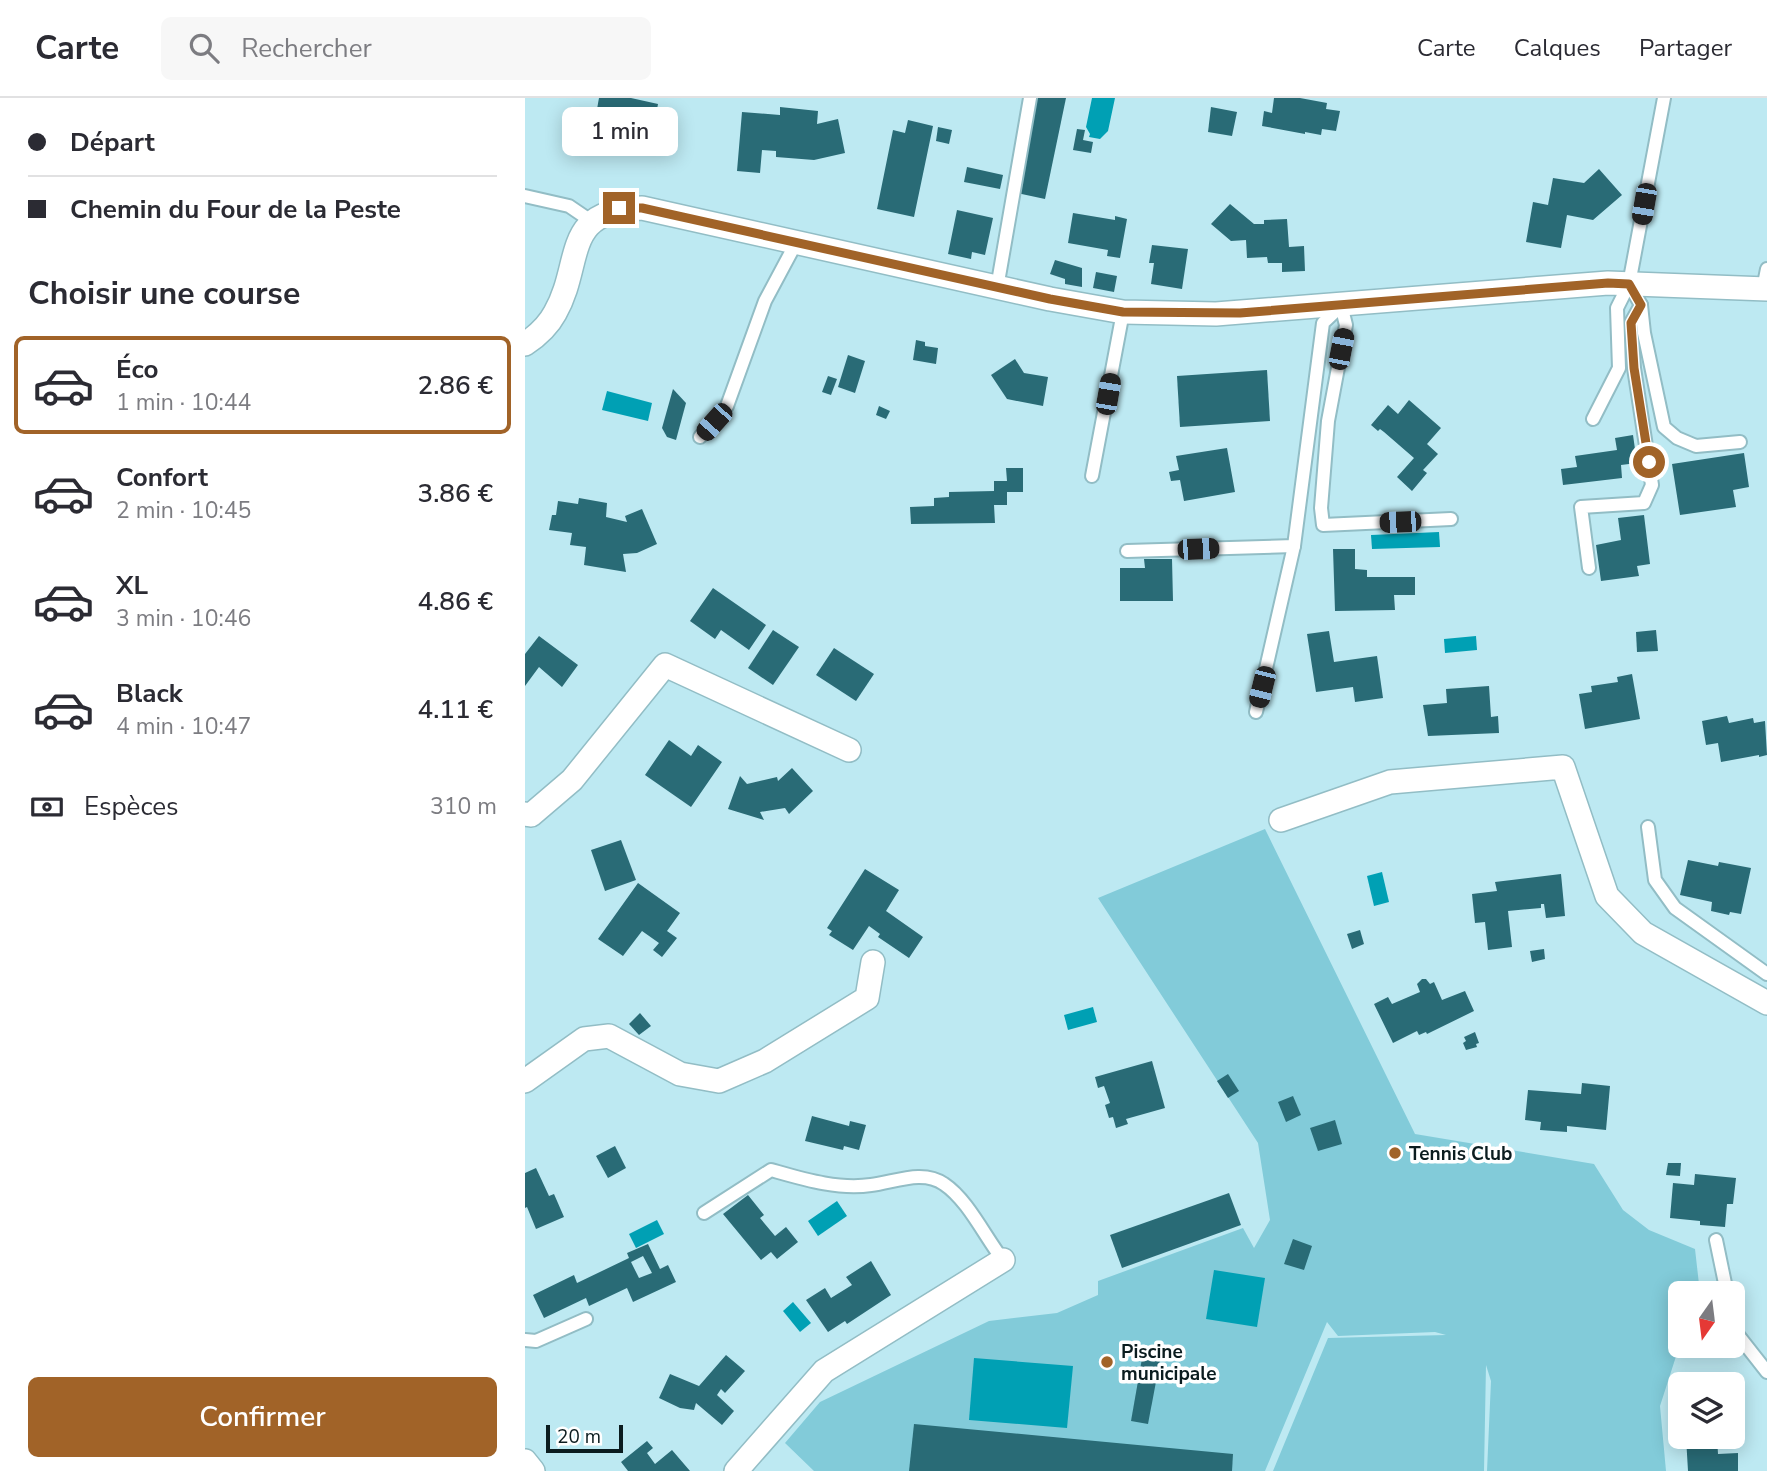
<!DOCTYPE html>
<html lang="fr">
<head>
<meta charset="utf-8">
<style>
  body { margin:0; font-family:"Nunito Sans",sans-serif; background:#f7f7f7; color:#2b2b33; height:100vh; display:flex; flex-direction:column; font-size:26px; white-space:nowrap }
  * { box-sizing:border-box; margin:0 }
  p { font-size:23px; color:#7c7c81 }
  .icon { flex:none; width:38px; height:38px; fill:none; stroke:currentColor; stroke-width:2; stroke-linecap:round; stroke-linejoin:round }
  .map { position:relative; flex:1; overflow:hidden }
  .sheet { display:flex; flex-direction:column; background:#fff; width:525px }
  .sheet>* { flex:none }
  .banner { display:grid; align-content:center; height:154px; padding:0 28px; background:#fff }
  .needle { width:46px; rotate:194deg }
  .controls { position:absolute; left:1143px; top:1183px; display:grid; gap:14px }
  .controls a { display:grid; place-items:center; width:77px; height:77px; border-radius:10px; background:#fff; box-shadow:0 4px 18px #0003; font-size:35px }
  .scale { position:absolute; left:21px; bottom:18px; width:77px; box-sizing:border-box; padding-left:7px; border:4px solid #0b1c1f; border-top:0; font-size:19px; line-height:24px; white-space:nowrap; color:#0b1c1f; -webkit-text-stroke:5px #fff; paint-order:stroke }
  .end { position:absolute; width:32px; height:32px; margin:-16px; border:9px solid #a16328; background:#fff; box-shadow:0 0 0 4px #fff }
  .from { border-radius:50% }
  .bubble { position:absolute; height:49px; border-radius:10px; background:#fff; box-shadow:0 4px 18px #0003; font-size:23px; font-weight:600; line-height:49px; text-align:center }
  .car { position:absolute; width:21px; height:42px; margin:-21px -10px; border-radius:9px; box-shadow:0 0 5px 2px #0007; background:linear-gradient(#222 24%,#8ab4d8 0 40%,#222 0 76%,#8ab4d8 0 86%,#222 0) }
  .banner b { display:flex; align-items:center; gap:24px; height:66px; font-size:26px }
  .banner b+b { border-top:2px solid #e1e1e2 }
  .banner i { width:18px; height:18px; background:#2b2b33 }
  ul { padding:0; list-style:none }
  li { display:flex; align-items:center; gap:21px; height:98px; margin:0 14px 10px; padding:0 14px; border:4px solid transparent; border-radius:10px }
  li div { flex:1 }
  li b { display:block; font-size:26px }
  li em { font-style:normal; font-weight:600 }
  li.active { border-color:#a16328 }
  li>.icon { width:63px; height:63px; stroke-width:1.5 }
  h2 { padding:0 28px; font-size:32px; line-height:84px }
  .pay { display:flex; align-items:center; gap:18px; height:77px; padding:0 28px; font-size:26px }
  .pay p { margin-inline-start:auto }
  .primary-button { display:flex; gap:14px; margin-top:auto; padding:14px 28px }
  .primary-button a { flex:1; height:80px; border-radius:10px; background:#a16328; color:#fff; font-size:28px; font-weight:600; line-height:80px; text-align:center }
  header { display:flex; align-items:center; gap:42px; box-sizing:border-box; height:98px; padding:0 35px; background:#fff; border-bottom:2px solid #e1e1e2 }
  header strong { font-size:33px }
  nav { display:flex; gap:38px; margin-inline-start:auto; font-size:24px }
  .search { width:490px; height:63px; background:#f7f7f7; display:flex; align-items:center; gap:18px; box-sizing:border-box; padding:0 24px; border-radius:10px; color:#7c7c81; font-size:26px }
  main { display:flex; flex:1; min-height:0 }
  .map>svg:first-child { display:block }
  .green { fill:#82cbd9 }
  .water { fill:#00a0b4 }
  .building { fill:#296b76; fill-rule:evenodd }
  .lines { fill:none; stroke-linecap:round; stroke-linejoin:round }
  .service-casing { stroke:#92bdc5; stroke-width:16 }
  .minor-casing { stroke:#92bdc5; stroke-width:26 }
  .service { stroke:#fff; stroke-width:12 }
  .minor { stroke:#fff; stroke-width:23 }
  .route { stroke:#a16328; stroke-width:9 }
  .poi-dot { fill:#a16328; stroke:#fff; stroke-width:2.5 }
  .labels { text-anchor:middle; stroke-width:7; stroke-linejoin:round; paint-order:stroke }
  .poi-label { font-size:19px; font-weight:bold; fill:#0b1c1f; stroke:#fff; text-anchor:start }
</style>
</head>
<body>
<header>
<strong>Carte</strong>
<div class="search"><svg class="icon" aria-label="search" viewBox="0 0 24 24"><circle cx="10" cy="10" r="6"/><path d="M15 15l6 6"/></svg>Rechercher</div>
<nav><a>Carte</a><a>Calques</a><a>Partager</a></nav>
</header>
<main>
<section class="sheet">
<div class="banner">
<b><i class="from"></i>Départ</b>
<b><i></i>Chemin du Four de la Peste</b>
</div>
<h2>Choisir une course</h2>
<ul>
<li class="active"><svg class="icon" aria-label="car" viewBox="0 0 24 24"><path d="M5 17H2v-5l4-1 3-4h7l3 4 3 1v5h-3M9 17h6M6 11h13"/><circle cx="7" cy="17" r="2"/><circle cx="17" cy="17" r="2"/></svg><div><b>Éco</b><p>1 min · 10:44</p></div><em>2.86 €</em></li>
<li><svg class="icon" aria-label="car" viewBox="0 0 24 24"><path d="M5 17H2v-5l4-1 3-4h7l3 4 3 1v5h-3M9 17h6M6 11h13"/><circle cx="7" cy="17" r="2"/><circle cx="17" cy="17" r="2"/></svg><div><b>Confort</b><p>2 min · 10:45</p></div><em>3.86 €</em></li>
<li><svg class="icon" aria-label="car" viewBox="0 0 24 24"><path d="M5 17H2v-5l4-1 3-4h7l3 4 3 1v5h-3M9 17h6M6 11h13"/><circle cx="7" cy="17" r="2"/><circle cx="17" cy="17" r="2"/></svg><div><b>XL</b><p>3 min · 10:46</p></div><em>4.86 €</em></li>
<li><svg class="icon" aria-label="car" viewBox="0 0 24 24"><path d="M5 17H2v-5l4-1 3-4h7l3 4 3 1v5h-3M9 17h6M6 11h13"/><circle cx="7" cy="17" r="2"/><circle cx="17" cy="17" r="2"/></svg><div><b>Black</b><p>4 min · 10:47</p></div><em>4.11 €</em></li>
</ul>
<div class="pay"><svg class="icon" aria-label="cash" viewBox="0 0 24 24"><path d="M3 7h18v10H3z"/><circle cx="12" cy="12" r="2"/></svg>Espèces<p>310 m</p></div>
<div class="primary-button"><a>Confirmer</a></div>
</section>
<div class="map">
<svg width="1242" height="1373" viewBox="0 0 1242 1373">
  <rect width="100%" height="100%" fill="#bde9f2"/>
  <path class="green" d="M740,731L890,1036L1069,1066L1098,1112L1124,1132L1170,1151L1175,1195H1155V1246L1135,1308L1141,1373H962L966,1283L961,1267L959,1373H748L803,1240L921,1237L910,1234L813,1238L802,1224L740,1373H289L260,1345L295,1304L464,1223L532,1215L573,1197V1183L718,1130L729,1150L745,1122L733,1045L573,800Z"/>
  <g class="water">
    <path d="M567,0H590L583,33L575,41L564,39L565,36L561,29Z"/>
    <path d="M82,293L127,305L123,323L77,312Z"/>
    <path d="M914,434L915,449L847,451L846,437Z"/>
    <path d="M951,538L952,552L920,555L919,541Z"/>
    <path d="M857,774L864,804L849,808L842,778Z"/>
    <path d="M568,909L572,924L543,932L539,917Z"/>
    <path d="M312,1103L322,1118L293,1138L283,1123Z"/>
    <path d="M132,1122L139,1136L111,1150L104,1136Z"/>
    <path d="M689,1172L740,1180L732,1229L681,1221Z"/>
    <path d="M268,1204L286,1225L275,1234L258,1213Z"/>
    <path d="M449,1260L548,1268L542,1330L444,1322Z"/>
  </g>
  <g class="building">
    <path d="M74,0H106L133,6L128,33L70,22Z"/>
    <path d="M512,0H541L520,101L492,95Z"/>
    <path d="M749,0H775L802,5L801,11L815,13L811,33L797,31L796,37L780,34V36L737,28L739,13L747,15Z"/>
    <path d="M255,9L293,13L292,26L313,21L320,55L289,62L251,59V53L237,52L235,75L212,73L217,14L255,17Z"/>
    <path d="M686,9L712,14L707,38L683,34Z"/>
    <path d="M383,22L408,28L389,119L352,111L368,32L380,35Z"/>
    <path d="M413,29L427,32L424,46L411,43Z"/>
    <path d="M552,31L560,32L558,42L568,44L566,55L548,52Z"/>
    <path d="M442,69L478,77L475,91L439,84Z"/>
    <path d="M1074,71L1097,97L1068,122L1042,117L1036,150L1001,144L1008,104L1023,107L1028,80L1059,85Z"/>
    <path d="M705,106L729,126H739V122L762,121L764,149L779,148L780,173L757,174V165H743L742,159L722,160L721,142L706,143L686,126Z"/>
    <path d="M432,112L468,120L460,157L447,154L446,161L423,156Z"/>
    <path d="M548,115L590,122V118L602,121L595,160L582,158L583,152L543,145Z"/>
    <path d="M627,147L663,151L657,191L626,186L629,165H624Z"/>
    <path d="M530,162L557,170V189L540,186V181L525,176Z"/>
    <path d="M571,174L592,178L589,194L568,190Z"/>
    <path d="M391,242L400,244V248L413,250L411,266L388,262Z"/>
    <path d="M323,257L340,263L330,295L313,289Z"/>
    <path d="M490,261L499,275L523,279L518,308L482,301L466,277Z"/>
    <path d="M742,272L745,323L655,329L652,278Z"/>
    <path d="M303,278L312,281L306,297L297,294Z"/>
    <path d="M148,291L161,305L151,342L142,339L137,330Z"/>
    <path d="M884,302L916,330L902,346L913,356L898,372L902,375L887,393L872,379L889,360L859,334L855,331L853,333L846,327L863,307L873,316Z"/>
    <path d="M354,308L365,313L361,321L351,317Z"/>
    <path d="M1108,337L1112,365L1096,367L1097,380L1038,387L1036,371L1052,369L1050,358L1092,352L1090,340Z"/>
    <path d="M702,350L710,394L659,403L655,382L646,383L644,374L654,372L651,358Z"/>
    <path d="M1219,355L1224,389L1208,392L1211,409L1155,417L1147,366Z"/>
    <path d="M481,370H498V394H482V407H469L470,425L386,426L385,409L409,408V400L424,399V394L469,393V383H482Z"/>
    <path d="M54,400L82,405L81,419L102,424L100,418L117,411L132,446L112,455L98,456L101,474L59,467L61,449L45,447L47,435L24,432L27,417H31L33,403L53,406Z"/>
    <path d="M1119,417L1125,466L1112,468L1114,478L1076,483L1071,447L1096,442L1093,420Z"/>
    <path d="M808,451H830V471L842,472V479H890V497H869L870,512L810,513Z"/>
    <path d="M619,461H647L648,503H595V470H620Z"/>
    <path d="M188,490L241,527L224,552L196,532L190,541L165,523Z"/>
    <path d="M248,532L274,549L248,587L223,570Z"/>
    <path d="M1131,532L1133,553L1112,554L1111,534Z"/>
    <path d="M804,533L809,564L852,558L858,600L830,604L828,589L791,594L782,536Z"/>
    <path d="M14,538L53,567L37,589L14,569L0,588V556Z"/>
    <path d="M309,550L349,576L331,603L291,577Z"/>
    <path d="M1107,576L1115,621L1060,631L1054,596L1067,594L1066,588L1093,584L1092,579Z"/>
    <path d="M964,588L966,619L973,618L974,635L903,638L898,607L922,605L921,591Z"/>
    <path d="M1202,618L1204,625L1228,620L1229,625L1240,623L1242,657L1234,659V657L1196,664L1193,645L1181,647L1177,623Z"/>
    <path d="M144,642L166,658L173,647L197,664L166,709L120,677Z"/>
    <path d="M267,670L288,693L264,716L260,710L235,714L239,722L203,711L215,678L222,686L252,679L253,683Z"/>
    <path d="M96,742L111,782L80,793L66,752Z"/>
    <path d="M1163,762L1193,768L1194,764L1226,770L1216,816L1205,814L1204,817L1186,813L1187,804L1155,797Z"/>
    <path d="M340,771L374,792L361,813L398,839L384,860L353,839L355,836L344,828L328,852L304,837L307,833L302,830Z"/>
    <path d="M1036,776L1040,818L1021,820L1019,806H1016V810L983,813L987,849L963,852L960,824L950,825L947,796L972,793L970,784Z"/>
    <path d="M113,785L155,815L142,833L152,840L137,859L128,852L134,845L117,833L98,858L73,841Z"/>
    <path d="M835,832L839,846L827,851L822,836Z"/>
    <path d="M1019,851L1020,861L1007,864L1005,853Z"/>
    <path d="M897,881H901L905,886L909,884L917,902L940,893L949,913L902,936L901,934L894,937L892,933L868,945L849,906L863,899L867,906L895,894L892,886Z"/>
    <path d="M115,915L126,928L114,937L104,926Z"/>
    <path d="M950,934L954,945L951,946L952,949L941,952L938,945L941,943L939,939Z"/>
    <path d="M627,963L640,1010L601,1021L603,1026L591,1030L588,1019L584,1020L580,1007L585,1005L579,988L573,990L570,979Z"/>
    <path d="M703,976L714,993L703,1000L692,983Z"/>
    <path d="M1057,985L1085,988L1081,1032L1042,1028V1034L1015,1032L1016,1024L1000,1022L1003,992L1056,996Z"/>
    <path d="M768,998L776,1017L761,1024L753,1004Z"/>
    <path d="M287,1018L324,1028L325,1023L341,1027L334,1052L319,1048L318,1052L280,1043Z"/>
    <path d="M810,1022L817,1046L793,1053L785,1030Z"/>
    <path d="M90,1048L101,1070L83,1080L71,1058Z"/>
    <path d="M1143,1065H1156L1155,1078L1141,1077Z"/>
    <path d="M11,1070L24,1098L29,1096L39,1119L11,1131L2,1109L0,1110V1075Z"/>
    <path d="M1170,1076L1211,1080L1208,1106H1202L1200,1129L1175,1127V1123L1145,1120L1148,1085L1169,1087Z"/>
    <path d="M704,1095L716,1127L597,1170L585,1137Z"/>
    <path d="M223,1097L239,1117L235,1120L250,1138L261,1129L273,1144L252,1161L246,1154L236,1162L198,1116Z"/>
    <path d="M768,1141L787,1148L779,1172L759,1166Z"/>
    <path d="M123,1146L135,1171L143,1167L151,1184L108,1204L102,1190L64,1208L61,1200L19,1220L8,1197L49,1177L52,1185L104,1160L102,1155ZM118,1158L127,1175L114,1180L106,1164Z"/>
    <path d="M346,1163L366,1197L322,1226L320,1223L303,1234L281,1202L300,1190L306,1200L327,1187L321,1179Z"/>
    <path d="M619,1249L637,1252L623,1326L606,1323Z"/>
    <path d="M201,1257L220,1273L200,1295L196,1291L192,1297L209,1313L197,1327L171,1305L169,1312L155,1310L134,1300L145,1276L174,1288Z"/>
    <path d="M389,1326L708,1356L707,1373H384Z"/>
    <path d="M1161,1339H1192L1193,1356L1213,1355V1373H1163Z"/>
    <path d="M122,1343L128,1350L122,1355L130,1366L147,1352L165,1373H103L96,1364Z"/>
  </g>
  <g class="lines">
    <g class="service-casing">
      <g id="service">
        <path d="M0,98L44,108L66,123"/>
        <path d="M1104,186L1116,207L1119,235L1139,329L1152,340L1171,348L1215,344"/>
        <path d="M472,190L505,0"/>
        <path d="M1238,191L1242,171"/>
        <path d="M816,207L821,227L803,323L796,410L798,427L926,421"/>
        <path d="M1068,321L1094,270L1092,210L1104,186L1139,0"/>
        <path d="M175,339L202,308L240,203L271,145"/>
        <path d="M567,378L598,214"/>
        <path d="M602,453L769,448L798,225L816,208"/>
        <path d="M1064,470L1056,409L1119,405L1127,387L1109,270L1106,225L1116,207"/>
        <path d="M731,614L769,448"/>
        <path d="M1123,729L1130,782L1150,810L1242,876"/>
        <path d="M179,1115L246,1072C278,1081 313,1092 346,1087C370,1084 398,1071 419,1086C443,1102 460,1139 478,1162"/>
        <path d="M1191,1142L1202,1195"/>
        <path d="M1208,1222L1209,1232L1242,1274"/>
        <path d="M0,1242L11,1243L61,1221"/>
      </g>
    </g>
    <g class="minor-casing">
      <g id="minor">
        <path d="M0,246C12,238 23,228 30,215C59,164 35,112 117,110L525,201L598,214L691,216L1083,185L1242,191"/>
        <path d="M0,716L6,717L47,682L140,567L324,652"/>
        <path d="M756,722L865,684L1038,669L1082,798L1118,835L1242,905"/>
        <path d="M0,983L59,941L84,938L155,976L194,983L240,963L342,900L348,864"/>
        <path d="M0,1363L8,1373"/>
        <path d="M211,1373L299,1273L478,1162"/>
      </g>
    </g>
    <use href="#service" class="service"/>
    <use href="#minor" class="minor"/>
  </g>
  <g class="lines">
    <path class="route" d="M94,110H117L525,201L598,214L715,215L1083,185L1104,186L1116,207L1106,225L1109,270L1124,364"/>
  </g>
  <g class="poi-dot">
    <circle cx="870" cy="1055" r="7"/>
    <circle cx="582" cy="1264" r="7"/>
  </g>
  <g class="labels">
    <g class="poi-label">
      <text x="884" y="1062">Tennis Club</text>
      <text x="596" y="1260">Piscine<tspan x="596" dy="22">municipale</tspan></text>
    </g>
  </g>
</svg>
<div class="controls">
<a><svg class="needle" viewBox="-14 -14 28 28"><path d="M0-13l5 13h-10z" fill="#e53935"/><path d="M0 13l5-13h-10z" fill="#7c7c81"/></svg></a>
<a><svg class="icon" aria-label="layers" viewBox="0 0 24 24"><path d="M12 4l9 5-9 5-9-5zM3 14l9 5 9-5"/></svg></a>
</div>
<div class="scale">20 m</div>
<i class="end from" style="left:1124px;top:364px"></i>
<i class="end" style="left:94px;top:110px"></i>
<div class="bubble" style="left:37px;top:9px;width:116px">1 min</div>
<i class="car" style="left:1119px;top:106px;rotate:190deg"></i>
<i class="car" style="left:816px;top:251px;rotate:11deg"></i>
<i class="car" style="left:583px;top:296px;rotate:10deg"></i>
<i class="car" style="left:189px;top:324px;rotate:222deg"></i>
<i class="car" style="left:875px;top:424px;rotate:268deg"></i>
<i class="car" style="left:673px;top:451px;rotate:88deg"></i>
<i class="car" style="left:737px;top:589px;rotate:194deg"></i>
</div>
</main>
</body>
</html>
